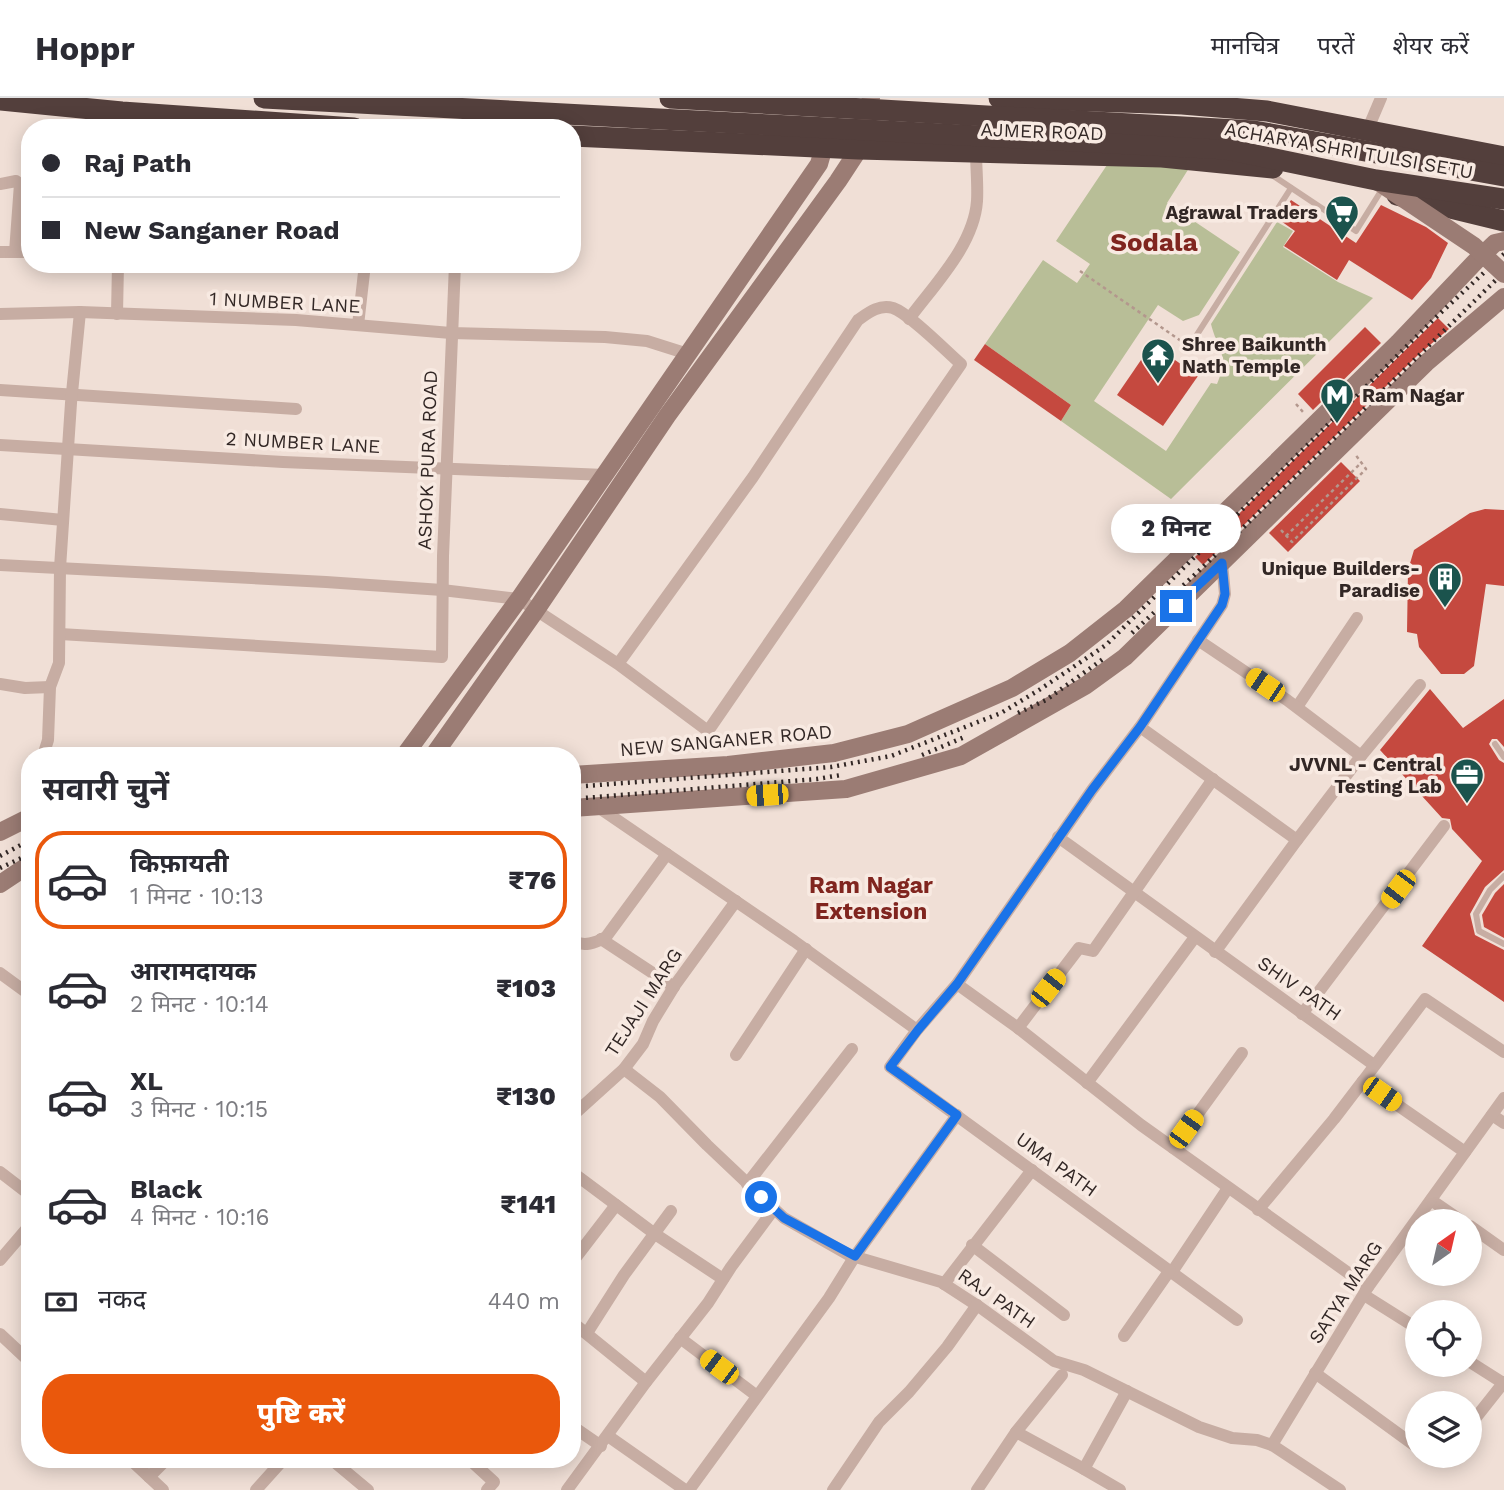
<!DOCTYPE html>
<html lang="hi">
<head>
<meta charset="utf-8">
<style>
  body { margin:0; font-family:"Work Sans","Noto Sans Devanagari",sans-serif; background:#f7f7f7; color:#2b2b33; height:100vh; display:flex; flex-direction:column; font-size:26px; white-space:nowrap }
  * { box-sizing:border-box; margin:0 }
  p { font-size:23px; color:#7c7c81 }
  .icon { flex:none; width:38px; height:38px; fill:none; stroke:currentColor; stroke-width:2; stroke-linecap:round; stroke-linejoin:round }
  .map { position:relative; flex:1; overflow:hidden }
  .panel { position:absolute; left:21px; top:649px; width:560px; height:721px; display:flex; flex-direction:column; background:#fff; border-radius:28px; box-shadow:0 4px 18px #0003 }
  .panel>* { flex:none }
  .guide { position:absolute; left:21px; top:21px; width:560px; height:154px; border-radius:28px; box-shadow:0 4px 18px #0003; display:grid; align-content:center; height:154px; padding:0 21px; background:#fff }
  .needle { width:46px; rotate:34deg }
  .tools { position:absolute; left:1405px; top:1111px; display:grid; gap:14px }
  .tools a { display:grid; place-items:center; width:77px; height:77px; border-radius:50%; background:#fff; box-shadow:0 4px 18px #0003; font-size:35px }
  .end { position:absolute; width:32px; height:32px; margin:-16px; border:9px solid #1a73e8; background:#fff; box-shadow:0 0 0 4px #fff }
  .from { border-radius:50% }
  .bubble { position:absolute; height:49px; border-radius:24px; background:#fff; box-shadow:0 4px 18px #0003; font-size:23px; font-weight:800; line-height:49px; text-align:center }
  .car { position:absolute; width:21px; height:42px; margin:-21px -10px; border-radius:9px; box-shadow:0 0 5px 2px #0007; background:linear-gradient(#f5c518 24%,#345 0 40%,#f5c518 0 76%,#345 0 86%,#f5c518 0) }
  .guide b { display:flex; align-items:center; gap:24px; height:66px; font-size:26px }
  .guide b+b { border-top:2px solid #e1e1e2 }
  .guide i { width:18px; height:18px; background:#2b2b33 }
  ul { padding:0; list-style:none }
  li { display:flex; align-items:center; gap:21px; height:98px; margin:0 14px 10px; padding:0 7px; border:4px solid transparent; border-radius:28px }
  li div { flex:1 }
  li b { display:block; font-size:26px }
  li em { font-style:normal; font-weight:800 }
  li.on { border-color:#ea580c }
  li>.icon { width:63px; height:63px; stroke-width:1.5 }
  h2 { padding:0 21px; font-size:32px; line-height:84px }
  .pay { display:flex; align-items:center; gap:18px; height:77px; padding:0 21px; font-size:26px }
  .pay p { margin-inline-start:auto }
  .primary-button { display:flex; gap:14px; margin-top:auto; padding:14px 21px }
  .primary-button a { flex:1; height:80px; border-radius:28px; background:#ea580c; color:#fff; font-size:28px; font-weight:800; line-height:80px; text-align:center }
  header { display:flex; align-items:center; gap:42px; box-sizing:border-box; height:98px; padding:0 35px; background:#fff; border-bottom:2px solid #e1e1e2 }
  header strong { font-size:33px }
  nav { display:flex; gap:38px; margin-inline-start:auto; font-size:24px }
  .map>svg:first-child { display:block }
  .green { fill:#b8be97 }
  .building { fill:#c5493f }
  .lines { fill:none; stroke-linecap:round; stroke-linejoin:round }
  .path { stroke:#b3978d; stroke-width:2.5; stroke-dasharray:3.5 3.5; stroke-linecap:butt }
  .lane { stroke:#c7ada3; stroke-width:6 }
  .street { stroke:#c7ada3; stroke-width:12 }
  .secondary { stroke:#9b7c74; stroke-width:18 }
  .highway { stroke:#533f3c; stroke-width:21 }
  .rail { stroke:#322725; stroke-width:4.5; stroke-dasharray:2 5; stroke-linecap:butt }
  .secondary-bridge { stroke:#9b7c74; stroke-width:18 }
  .highway-bridge { stroke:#533f3c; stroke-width:21 }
  .route { stroke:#1a73e8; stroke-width:9 }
  .labels { text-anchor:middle; stroke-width:7; stroke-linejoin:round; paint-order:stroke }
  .street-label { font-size:19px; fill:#322725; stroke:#f8eae2 }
  .poi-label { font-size:19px; font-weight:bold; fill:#322725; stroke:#f8eae2; text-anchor:end }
  .quarter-label { font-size:23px; font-weight:bold; fill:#80251f; stroke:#f8eae2 }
  .district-label { font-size:26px; font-weight:bold; fill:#80251f; stroke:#f8eae2 }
</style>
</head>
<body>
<header>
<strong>Hoppr</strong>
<nav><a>मानचित्र</a><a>परतें</a><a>शेयर करें</a></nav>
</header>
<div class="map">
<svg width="1504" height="1392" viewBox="0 0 1504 1392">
  <rect width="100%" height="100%" fill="#f0dfd6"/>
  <path class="green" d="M1109,64L1191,67L1167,105L1240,154L1199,217L1183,223L1158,207L1094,303L1166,353L1211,285L1217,286C1230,255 1218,254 1211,226L1277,124L1293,133L1283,149L1338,184L1373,200L1171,401L1061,323L1071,307L985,246L1043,162L1077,185L1090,166L1056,143Z"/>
  <g class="building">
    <path d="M1291,102L1356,145L1381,107L1426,129L1448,145L1431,180L1412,202L1349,162L1337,182L1284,148L1295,133L1278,121Z"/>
    <path d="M1438,220L1449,231L1418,257L1203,467L1195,459Z"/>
    <path d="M1365,229L1381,245L1313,312L1298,296Z"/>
    <path d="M985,246L1071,307L1061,323L974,262Z"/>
    <path d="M1152,246L1198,278L1163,328L1117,297Z"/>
    <path d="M1341,364L1360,383L1288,454L1269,435Z"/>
    <path d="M1485,411L1504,412V488L1486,486L1474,568L1464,576H1441L1419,549L1417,536L1407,534L1408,472L1414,452L1470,415Z"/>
    <path d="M1430,591L1463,630L1504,601V649L1497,641H1492L1489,646L1499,662L1504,665V772L1485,789L1470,816L1475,837L1504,852V904L1422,848L1482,763L1452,731L1450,721L1442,720L1380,652Z"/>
    <path d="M1504,786V840L1484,829L1482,817L1495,795Z"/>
  </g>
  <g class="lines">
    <g class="path">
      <path d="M1080,173L1181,243"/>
      <path d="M1296,306L1303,314"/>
      <path d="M1281,432L1292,444L1366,371L1355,356"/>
      <path d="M1286,438L1361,365"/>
    </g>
    <g class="lane">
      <path d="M1272,77L1356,133L1381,93"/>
      <path d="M1189,249L1291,90"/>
      <path d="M1495,646L1504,659"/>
      <path d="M1504,778L1490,792L1476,816L1479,833L1504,846"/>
    </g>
    <g class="street">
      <path d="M121,30L122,14"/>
      <path d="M1367,33L1381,0"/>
      <path d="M0,86L16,83L20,86L15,154"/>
      <path d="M0,154H30"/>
      <path d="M0,216L80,214"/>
      <path d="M117,216L118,166"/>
      <path d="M909,221C934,187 974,147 977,103C978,87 976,69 976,53"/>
      <path d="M358,227L365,166"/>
      <path d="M0,292L296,311"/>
      <path d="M0,347L283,364L605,377"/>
      <path d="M0,416L63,422"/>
      <path d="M1222,465L1225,496L1222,507L1140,629L1092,692L957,886L917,932L890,969L1237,1222"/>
      <path d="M0,467L326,484L442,492L519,501L618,566L753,379L858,222C868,215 879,206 893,210C910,216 946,253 961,266L708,633L618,566"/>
      <path d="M60,536L442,559L443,458L455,166"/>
      <path d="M0,586L25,590L50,589"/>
      <path d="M1297,609L1357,520"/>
      <path d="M1140,629L1297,742L1361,658L1287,602L1198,542"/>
      <path d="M43,658L48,642L50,589L59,565L60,470L71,305L80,214L296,222L451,235L605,239L647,243L688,256"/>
      <path d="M1361,658L1420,587"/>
      <path d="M598,709L794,843L917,932"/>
      <path d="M1058,739L1374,967"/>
      <path d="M601,841L674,889"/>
      <path d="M572,843C585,849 595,845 606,839L667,756"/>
      <path d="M1215,854L1297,742"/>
      <path d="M0,875L30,897"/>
      <path d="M957,886L1018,930L1141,1027L1368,1189"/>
      <path d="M1302,916L1444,728"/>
      <path d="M1018,930L1079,850L1093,853L1213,681"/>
      <path d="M736,957L806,851"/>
      <path d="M624,971L660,999L707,1047L784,1120L849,1157L941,1184L981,1210L1054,1263L1084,1272L1199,1329L1232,1340L1257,1342L1272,1347"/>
      <path d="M1087,985L1195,839"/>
      <path d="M1492,1017L1504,1025"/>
      <path d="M572,1018L624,971L643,946L653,923L675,887L736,803"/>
      <path d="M1173,1050L1242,955"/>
      <path d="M1465,1054L1363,983L1425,901L1504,954"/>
      <path d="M0,1074L30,1097"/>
      <path d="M572,1074L655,1136L723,1181"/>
      <path d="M747,1086L852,951"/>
      <path d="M1431,1102L1463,1124"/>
      <path d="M1258,1112L1334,1021L1363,983"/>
      <path d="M1470,1128L1504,1152"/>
      <path d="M972,1147L1064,1217"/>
      <path d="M0,1162L30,1127"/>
      <path d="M573,1163L616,1107"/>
      <path d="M1172,1174L1228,1090"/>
      <path d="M944,1186L1032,1072"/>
      <path d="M1364,1197L1418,1231"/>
      <path d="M572,1224L646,1284L708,1205L731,1169L774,1111"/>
      <path d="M587,1235L624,1177L671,1113"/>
      <path d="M0,1236L30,1264"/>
      <path d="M1124,1238L1170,1172"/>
      <path d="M680,1240L757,1298"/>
      <path d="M1470,1264L1503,1285"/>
      <path d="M1315,1275L1418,1350"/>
      <path d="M1470,1327L1504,1284"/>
      <path d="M572,1328L601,1348"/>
      <path d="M1016,1334L1062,1277"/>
      <path d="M608,1338L685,1392"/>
      <path d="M1429,1358L1438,1362L1445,1358"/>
      <path d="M131,1362L163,1392"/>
      <path d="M332,1362L368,1392"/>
      <path d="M470,1362L494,1384L487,1392"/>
      <path d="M149,1379L166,1362"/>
      <path d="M256,1392L283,1362"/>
      <path d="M567,1392L646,1284"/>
      <path d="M689,1392L829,1200L855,1158L957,1017"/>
      <path d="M833,1392L879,1324L909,1294L947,1249L977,1207"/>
      <path d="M977,1392L1016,1334L1084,1371"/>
      <path d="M1120,1392L1084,1371L1127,1293"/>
      <path d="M1340,1392L1272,1347L1368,1189L1504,1000"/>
    </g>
    <g class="secondary">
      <path d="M404,658L519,501L819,66L827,38"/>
      <path d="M433,658L536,512L667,318L838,83L859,51L871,0"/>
      <path d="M572,677L728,667L834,655L908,636L1012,590L1070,555L1126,511L1398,245L1475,164L1495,145L1504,143"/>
      <path d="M572,710L846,691L961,658L1085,588L1125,559L1426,265L1504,199"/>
      <path d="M0,734L30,719"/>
      <path d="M0,786L30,766"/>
    </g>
    <g class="highway">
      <path d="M999,0L1182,6L1267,13L1504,59"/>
      <path d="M0,2L122,14L354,30"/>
      <path d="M572,38L859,51L1162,59L1273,70"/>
      <path d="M1397,97L1504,123"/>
    </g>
    <g class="rail">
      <path d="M1132,535L1203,469L1504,174"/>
      <path d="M1018,615L1046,602L1103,561"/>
      <path d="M922,657L967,638"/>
      <path d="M572,689L831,669L891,658L1001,615L1039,592L1106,547L1433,222L1504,156"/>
      <path d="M572,701L817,681L841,677"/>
      <path d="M0,758L30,742"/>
      <path d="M0,770L30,756"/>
    </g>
    <path class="secondary-bridge" d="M1377,83L1474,148L1504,176"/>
    <g class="highway-bridge">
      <path d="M264,0L1226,51L1376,82L1504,101"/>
      <path d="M670,0L1254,33L1504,78"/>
    </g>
  </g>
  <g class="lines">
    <path class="route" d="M761,1099L784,1120L855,1158L957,1017L890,969L918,932L957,886L1092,692L1140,629L1222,507L1225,496L1222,465L1176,508"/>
  </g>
  <defs>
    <g id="supermarket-pin" transform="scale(1.75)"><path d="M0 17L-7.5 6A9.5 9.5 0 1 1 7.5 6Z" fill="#1b534d" stroke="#f8eae2"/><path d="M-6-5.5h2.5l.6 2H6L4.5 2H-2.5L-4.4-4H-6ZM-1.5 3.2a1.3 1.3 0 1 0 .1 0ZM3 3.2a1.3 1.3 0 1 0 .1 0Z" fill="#fff"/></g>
    <g id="temple-pin" transform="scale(1.75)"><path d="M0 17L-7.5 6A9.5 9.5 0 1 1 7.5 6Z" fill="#1b534d" stroke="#f8eae2"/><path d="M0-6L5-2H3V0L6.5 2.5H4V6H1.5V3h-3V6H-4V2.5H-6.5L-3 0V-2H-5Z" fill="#fff"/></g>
    <g id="metro-pin" transform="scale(1.75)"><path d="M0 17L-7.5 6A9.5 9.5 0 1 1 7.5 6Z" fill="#1b534d" stroke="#f8eae2"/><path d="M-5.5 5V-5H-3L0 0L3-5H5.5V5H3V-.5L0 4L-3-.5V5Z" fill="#fff"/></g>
    <g id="building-pin" transform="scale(1.75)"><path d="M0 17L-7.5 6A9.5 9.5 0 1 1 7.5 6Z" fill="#1b534d" stroke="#f8eae2"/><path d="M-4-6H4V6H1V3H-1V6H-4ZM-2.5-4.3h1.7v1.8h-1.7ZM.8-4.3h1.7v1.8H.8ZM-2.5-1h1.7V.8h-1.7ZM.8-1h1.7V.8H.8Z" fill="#fff"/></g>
    <g id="office-pin" transform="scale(1.75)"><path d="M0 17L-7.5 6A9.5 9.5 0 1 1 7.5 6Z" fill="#1b534d" stroke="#f8eae2"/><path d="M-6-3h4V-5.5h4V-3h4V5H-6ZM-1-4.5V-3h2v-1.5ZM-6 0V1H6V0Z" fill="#fff"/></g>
  </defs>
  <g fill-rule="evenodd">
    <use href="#supermarket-pin" x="1342" y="114"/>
    <use href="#temple-pin" x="1158" y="257"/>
    <use href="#metro-pin" x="1337" y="297"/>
    <use href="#building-pin" x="1445" y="481"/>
    <use href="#office-pin" x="1467" y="677"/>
  </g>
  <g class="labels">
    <g class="street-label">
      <text transform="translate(1042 33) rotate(2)" y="7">AJMER ROAD</text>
      <text transform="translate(1349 52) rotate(10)" y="7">ACHARYA SHRI TULSI SETU</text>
      <text transform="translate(285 204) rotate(3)" y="7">1 NUMBER LANE</text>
      <text transform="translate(303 344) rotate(3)" y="7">2 NUMBER LANE</text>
      <text transform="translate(427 362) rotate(-88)" y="7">ASHOK PURA ROAD</text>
      <text transform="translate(726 642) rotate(-5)" y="7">NEW SANGANER ROAD</text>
      <text transform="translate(1300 890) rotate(35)" y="7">SHIV PATH</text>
      <text transform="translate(643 904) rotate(-57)" y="7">TEJAJI MARG</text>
      <text transform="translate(1057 1066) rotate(36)" y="7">UMA PATH</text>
      <text transform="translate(1345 1194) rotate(-57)" y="7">SATYA MARG</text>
      <text transform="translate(997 1200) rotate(35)" y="7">RAJ PATH</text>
    </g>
    <g class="poi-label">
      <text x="1318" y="121">Agrawal Traders</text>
      <text x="1182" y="253" text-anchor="start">Shree Baikunth<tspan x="1182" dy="22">Nath Temple</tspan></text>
      <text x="1362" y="304" text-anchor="start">Ram Nagar</text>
      <text x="1420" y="477">Unique Builders-<tspan x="1420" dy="22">Paradise</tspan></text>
      <text x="1442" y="673">JVVNL - Central<tspan x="1442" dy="22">Testing Lab</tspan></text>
    </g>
    <g class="quarter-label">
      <text x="871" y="795">Ram Nagar<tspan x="871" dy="26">Extension</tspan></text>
    </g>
    <g class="district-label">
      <text x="1154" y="153">Sodala</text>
    </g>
  </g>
</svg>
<div class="tools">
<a><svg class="needle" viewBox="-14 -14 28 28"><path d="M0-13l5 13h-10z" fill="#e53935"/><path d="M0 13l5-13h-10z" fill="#7c7c81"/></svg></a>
<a><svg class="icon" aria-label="locate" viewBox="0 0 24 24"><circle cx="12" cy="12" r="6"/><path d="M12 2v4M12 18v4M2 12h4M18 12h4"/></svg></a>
<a><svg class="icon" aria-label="layers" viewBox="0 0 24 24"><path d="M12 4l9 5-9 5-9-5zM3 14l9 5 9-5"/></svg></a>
</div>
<i class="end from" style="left:761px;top:1099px"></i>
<i class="end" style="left:1176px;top:508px"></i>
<div class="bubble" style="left:1111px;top:406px;width:130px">2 मिनट</div>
<i class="car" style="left:1265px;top:587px;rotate:304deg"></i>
<i class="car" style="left:767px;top:697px;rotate:266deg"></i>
<i class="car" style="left:1398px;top:791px;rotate:217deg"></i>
<i class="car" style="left:1048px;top:890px;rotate:38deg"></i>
<i class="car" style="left:1382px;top:996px;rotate:125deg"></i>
<i class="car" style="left:1186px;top:1031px;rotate:36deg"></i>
<i class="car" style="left:719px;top:1269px;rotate:307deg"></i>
<div class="guide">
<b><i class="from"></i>Raj Path</b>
<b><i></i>New Sanganer Road</b>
</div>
<section class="panel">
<h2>सवारी चुनें</h2>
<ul>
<li class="on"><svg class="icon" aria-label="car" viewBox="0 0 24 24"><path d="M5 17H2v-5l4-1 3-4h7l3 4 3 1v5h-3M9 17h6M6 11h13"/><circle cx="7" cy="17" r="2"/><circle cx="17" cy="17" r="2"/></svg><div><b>किफ़ायती</b><p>1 मिनट · 10:13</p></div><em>₹76</em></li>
<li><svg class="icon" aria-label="car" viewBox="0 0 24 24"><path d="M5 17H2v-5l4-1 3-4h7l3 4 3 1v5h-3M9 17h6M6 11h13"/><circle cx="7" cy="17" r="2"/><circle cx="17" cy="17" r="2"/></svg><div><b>आरामदायक</b><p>2 मिनट · 10:14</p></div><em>₹103</em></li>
<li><svg class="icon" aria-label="car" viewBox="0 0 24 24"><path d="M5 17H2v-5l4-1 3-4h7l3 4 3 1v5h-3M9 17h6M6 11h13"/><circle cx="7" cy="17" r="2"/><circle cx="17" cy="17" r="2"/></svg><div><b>XL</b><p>3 मिनट · 10:15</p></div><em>₹130</em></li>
<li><svg class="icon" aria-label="car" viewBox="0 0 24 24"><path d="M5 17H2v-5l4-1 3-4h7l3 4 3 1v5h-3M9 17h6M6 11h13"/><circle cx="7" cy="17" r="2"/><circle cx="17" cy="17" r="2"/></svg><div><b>Black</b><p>4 मिनट · 10:16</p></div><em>₹141</em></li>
</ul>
<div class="pay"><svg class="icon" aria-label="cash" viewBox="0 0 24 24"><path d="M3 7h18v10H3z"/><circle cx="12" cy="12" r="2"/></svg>नकद<p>440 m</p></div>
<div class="primary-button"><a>पुष्टि करें</a></div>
</section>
</div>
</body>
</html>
